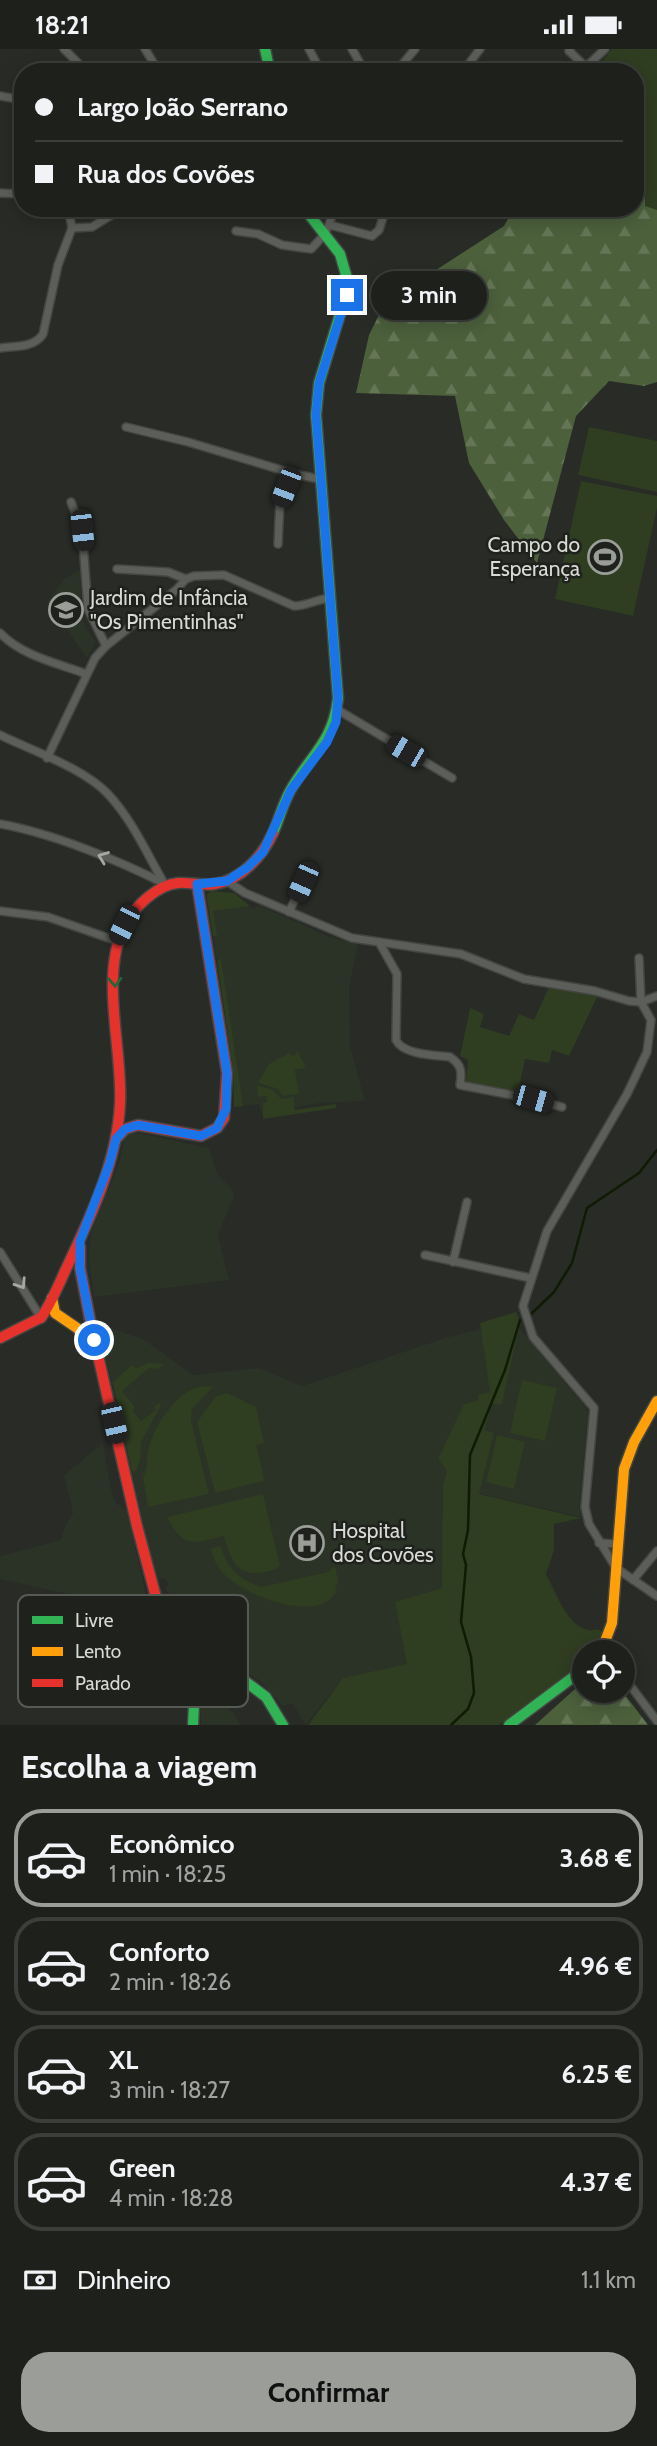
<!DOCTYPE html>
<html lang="pt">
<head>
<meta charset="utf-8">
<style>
  body { margin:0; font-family:Cabin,sans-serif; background:#262825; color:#f1f3f6; height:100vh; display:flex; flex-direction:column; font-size:26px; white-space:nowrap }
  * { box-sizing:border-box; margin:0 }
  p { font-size:23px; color:#a1a3a3 }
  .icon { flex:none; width:38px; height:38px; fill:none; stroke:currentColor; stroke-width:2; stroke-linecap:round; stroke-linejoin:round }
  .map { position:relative; height:1676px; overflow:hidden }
  .sheet { display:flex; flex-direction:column; background:#1e201c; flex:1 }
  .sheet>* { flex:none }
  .hud { position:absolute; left:14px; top:14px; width:630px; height:154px; border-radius:28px; box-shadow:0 4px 18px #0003,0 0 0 2px #3c3e3b; display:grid; align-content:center; height:154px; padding:0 21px; background:#1e201c }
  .fabs { position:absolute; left:572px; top:1591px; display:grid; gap:14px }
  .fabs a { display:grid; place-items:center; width:63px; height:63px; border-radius:50%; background:#1e201c; box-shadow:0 4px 18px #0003,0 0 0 2px #3c3e3b; font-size:35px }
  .end { position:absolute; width:32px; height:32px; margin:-16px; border:9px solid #1a73e8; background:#fff; box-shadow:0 0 0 4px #fff }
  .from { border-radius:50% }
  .bubble { position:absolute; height:49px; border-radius:24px; background:#1e201c; box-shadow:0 4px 18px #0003,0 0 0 2px #3c3e3b; font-size:23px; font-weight:700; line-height:49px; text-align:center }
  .car { position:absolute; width:21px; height:42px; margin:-21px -10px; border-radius:9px; box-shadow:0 0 5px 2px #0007; background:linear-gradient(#222 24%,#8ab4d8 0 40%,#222 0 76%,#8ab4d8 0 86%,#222 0) }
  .hud b { display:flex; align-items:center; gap:24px; height:66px; font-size:26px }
  .hud b+b { border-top:2px solid #3c3e3b }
  .hud i { width:18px; height:18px; background:#f1f3f6 }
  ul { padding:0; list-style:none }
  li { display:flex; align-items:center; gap:21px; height:98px; margin:0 14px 10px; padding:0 7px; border:4px solid #3c3e3b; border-radius:28px }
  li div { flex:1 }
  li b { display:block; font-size:26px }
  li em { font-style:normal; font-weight:700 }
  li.on { border-color:#9a9d98 }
  li>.icon { width:63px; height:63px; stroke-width:1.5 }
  h2 { padding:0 21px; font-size:32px; line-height:84px }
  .pay { display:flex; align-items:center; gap:18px; height:77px; padding:0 21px; font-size:26px }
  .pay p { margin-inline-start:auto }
  .cta { display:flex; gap:14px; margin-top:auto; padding:14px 21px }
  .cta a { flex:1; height:80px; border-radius:28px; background:#9a9d98; color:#111; font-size:28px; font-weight:700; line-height:80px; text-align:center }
  .status { display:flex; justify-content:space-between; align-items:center; height:49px; padding:0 35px; background:#1e201c; direction:ltr }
  .status svg { height:19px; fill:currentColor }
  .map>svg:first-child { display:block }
  .built { fill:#2b3226 }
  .green { fill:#2f3d21 }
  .forest { fill:url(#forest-firs) }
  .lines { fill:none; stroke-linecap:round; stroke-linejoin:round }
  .stream { stroke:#0f1c03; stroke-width:2.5 }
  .street-casing { stroke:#444643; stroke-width:10 }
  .fast-casing { stroke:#444643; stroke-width:13 }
  .slow-casing { stroke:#444643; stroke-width:13 }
  .jam-casing { stroke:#444643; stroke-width:13 }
  .street { stroke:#5c5e59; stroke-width:7 }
  .fast { stroke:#30b455; stroke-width:10 }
  .slow { stroke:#ff9f0a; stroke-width:10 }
  .jam { stroke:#e5322d; stroke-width:10 }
  .oneway { stroke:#a6a8a4 }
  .oneway2 { stroke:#276436 }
  .route { stroke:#1a73e8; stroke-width:9 }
  .labels { text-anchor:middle; stroke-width:5; stroke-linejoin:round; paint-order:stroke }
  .poi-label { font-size:21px; fill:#d8dad6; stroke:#1f221c; text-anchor:start }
  .key { fill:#1f221c; stroke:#565954; stroke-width:2 }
  .key-label { font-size:19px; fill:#d8dad6 }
</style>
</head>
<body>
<div class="status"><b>18:21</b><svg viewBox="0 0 49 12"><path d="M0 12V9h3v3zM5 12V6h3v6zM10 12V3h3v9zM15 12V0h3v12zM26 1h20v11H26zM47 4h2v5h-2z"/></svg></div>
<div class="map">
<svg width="657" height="1676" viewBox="0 0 657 1676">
  <defs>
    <pattern id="forest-firs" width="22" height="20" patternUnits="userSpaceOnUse" patternTransform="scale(1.75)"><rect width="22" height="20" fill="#4c603c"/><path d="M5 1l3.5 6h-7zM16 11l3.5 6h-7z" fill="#657657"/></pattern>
  </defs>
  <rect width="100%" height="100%" fill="#282b26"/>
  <g class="built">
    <path d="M80,521L81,552L78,555L85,578L96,593L87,609L47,553L64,530Z"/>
    <path d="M211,842L234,844L253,860L259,856L330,888L358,895L349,938L350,997L365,1052L321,1054L261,1064L259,1055L234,1058L232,1006L207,850V845Z"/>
    <path d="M138,1084L209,1099L217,1125L233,1141L234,1147L218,1186L229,1231L94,1248L89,1211L91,1184L119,1114L125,1088L128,1085Z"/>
    <path d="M519,1270V1279L586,1359L588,1367L579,1458L581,1468L472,1443L470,1644L334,1640L306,1676L292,1654L283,1657L261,1633L225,1608L196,1584L165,1539L169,1536L164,1529L160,1531L154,1521L98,1275L143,1290L193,1326L259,1319L302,1337L445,1289Z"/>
    <path d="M103,1394L112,1445L116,1454L127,1461L146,1546L153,1564L0,1530V1507L61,1491L65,1477L73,1464L64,1426Z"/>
    <path d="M200,1646L220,1652L234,1665L240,1676H201Z"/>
  </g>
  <g class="green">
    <path d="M612,0H657V161L645,158L646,113L635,99V23H594Z"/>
    <path d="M589,378L657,392V443L578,426Z"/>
    <path d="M581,432L657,447V459L633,567L555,550Z"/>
    <path d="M211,842L234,844L250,857L213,862L217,887H213L207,850V845Z"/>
    <path d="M221,910L243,1057L234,1058V1027L217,911Z"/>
    <path d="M549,938L598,946L569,1007L552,1001L549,1014L525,1010L518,1044L466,1034L468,1011L460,1007L470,959L484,965L480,978L509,987L519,965L534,971Z"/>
    <path d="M298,1002L306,1019L295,1021L299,1045L282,1047L278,1040L258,1034L269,1015L289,1004L293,1007Z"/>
    <path d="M257,1036L273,1041L281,1050L294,1048L295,1061L336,1055V1059L263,1070V1054L267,1053L266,1047L258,1048Z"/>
    <path d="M516,1263L520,1273L502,1355H492L484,1381L494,1384L479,1445L581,1469L554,1475V1501L546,1525C556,1543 571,1589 598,1580L603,1583L593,1603H584V1612L579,1617L499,1676H308L343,1629L407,1615L395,1553L442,1539L443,1437L447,1422L438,1410L464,1355L479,1351L478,1346L490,1343L480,1274Z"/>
    <path d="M148,1314L164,1315L158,1320L149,1319L122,1342L135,1358L132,1361L141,1372L156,1361L154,1358L159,1354L161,1356L141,1393L140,1411L136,1422L132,1423L113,1333L132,1316L136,1319Z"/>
    <path d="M522,1331L557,1339L545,1392L510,1384Z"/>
    <path d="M214,1337L192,1360L191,1371L209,1445L148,1458L143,1428C149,1419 146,1411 148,1402C152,1380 175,1344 198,1338C202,1337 209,1338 214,1337Z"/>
    <path d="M227,1344L256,1358L264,1394L256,1396L264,1429L263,1432L215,1444L197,1373L216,1347Z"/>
    <path d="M497,1386L525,1393L514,1440L486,1433Z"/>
    <path d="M263,1445L279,1513L280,1516C275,1522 272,1521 265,1523C236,1528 231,1512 224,1487C195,1494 183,1501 167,1468Z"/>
    <path d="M221,1497C226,1518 240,1531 261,1538L328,1523L335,1517L338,1532L335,1541L337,1542C334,1546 329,1552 325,1554C298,1567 241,1544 223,1524C216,1516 213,1509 211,1499Z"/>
  </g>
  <g class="forest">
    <path d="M635,111L645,120V157L657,161V333L644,337L609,332L576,367L537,514L504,471L469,414L455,347L356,344L369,286L379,266L436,221L504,177L514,159H635Z"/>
    <path d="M584,1632V1642H622L648,1676H535Z"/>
  </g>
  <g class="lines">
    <g class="stream">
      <path d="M530,1266L554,1243L572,1214L587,1159L639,1124L657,1101"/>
      <path d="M451,1676L468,1660L474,1644L471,1608L461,1573L466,1516L463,1505L468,1481L470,1406L505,1321L520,1271"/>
    </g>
    <g class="street-casing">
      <g id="street">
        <path d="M64,0L87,23"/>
        <path d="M145,0L159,23"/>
        <path d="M309,0L321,23"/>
        <path d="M352,0L365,23"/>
        <path d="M570,0L569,2L586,18L605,0"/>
        <path d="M468,16L480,0"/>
        <path d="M396,23L415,0"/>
        <path d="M0,47L23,51"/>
        <path d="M0,144L23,145"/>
        <path d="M68,159L72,179"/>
        <path d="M330,176L372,187L379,181L386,159"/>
        <path d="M236,182L258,185L282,196L311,200C324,187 331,178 333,159"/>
        <path d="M0,299C15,297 34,299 43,285L58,216L72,179L92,178L123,159"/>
        <path d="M126,378L188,393L295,425L319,430"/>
        <path d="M71,453L82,481L88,560L106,597"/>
        <path d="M278,495L280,452L291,424"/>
        <path d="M117,520L168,523L186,530"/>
        <path d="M0,584C22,607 57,614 86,625"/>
        <path d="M338,661L452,729"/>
        <path d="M0,686C33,702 83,719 108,745C133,772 147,805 165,836"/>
        <path d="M47,709L95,609L106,597L176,541L186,530L194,527L224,526L294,557C307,557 317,550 330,549"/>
        <path d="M0,775C51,784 118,811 165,835"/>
        <path d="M227,832L245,844L352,889L461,905L524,930L595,942L629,952L641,953L657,947"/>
        <path d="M0,862L48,868L117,892"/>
        <path d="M289,863L310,818"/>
        <path d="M379,893L397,925L396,991C403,1006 435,1006 450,1008C462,1016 462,1023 460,1036L533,1050L562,1058"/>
        <path d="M639,909L641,953L651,971L647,1003L627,1045L547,1182L523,1257L533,1288L594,1359L585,1458L589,1475L616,1519L657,1547"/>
        <path d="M0,1203L41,1269"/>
        <path d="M425,1206L530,1229"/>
        <path d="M453,1213L467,1153"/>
        <path d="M599,1494L618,1495"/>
        <path d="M633,1531L657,1502"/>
        <path d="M623,1627L657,1672"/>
      </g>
    </g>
    <g class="fast-casing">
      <g id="fast">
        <path d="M265,0L270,23"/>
        <path d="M273,784C279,770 283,755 290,742C310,706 333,694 338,649L316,366L319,334L349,236L340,205L304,159"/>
        <path d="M183,1585L266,1648L283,1676"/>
        <path d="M193,1676L196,1615L203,1603"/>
        <path d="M509,1676L584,1620"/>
      </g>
    </g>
    <g class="slow-casing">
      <g id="slow">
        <path d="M52,1249L55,1264L77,1279L93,1298"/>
        <path d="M174,1579L194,1620"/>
        <path d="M601,1603L612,1574L624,1420L634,1393L657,1352"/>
      </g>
    </g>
    <g class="jam-casing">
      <g id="jam">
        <path d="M116,1090L125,1080L138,1076L201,1087L217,1079L224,1069L227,1024L197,835"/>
        <path d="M80,1198V1219L91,1276L137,1477L157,1552L173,1578L183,1585"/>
        <path d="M41,1269C51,1254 58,1238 65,1222C90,1169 117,1114 120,1055C123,1000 99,926 125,876C135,857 157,836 178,834C190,833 203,837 215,835C242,831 263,806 273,784"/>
        <path d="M0,1289L40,1269"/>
        <path d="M197,1635L210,1608"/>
      </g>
    </g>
    <use href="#street" class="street"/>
    <use href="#fast" class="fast"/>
    <use href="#slow" class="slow"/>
    <use href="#jam" class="jam"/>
  </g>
  <defs><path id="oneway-chevron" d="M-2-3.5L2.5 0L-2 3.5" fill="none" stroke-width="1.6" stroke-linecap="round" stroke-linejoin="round" transform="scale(1.75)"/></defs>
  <g class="oneway">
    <use href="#oneway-chevron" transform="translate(103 808) rotate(-159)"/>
    <use href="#oneway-chevron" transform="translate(21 1235) rotate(57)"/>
  </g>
  <use class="oneway2" href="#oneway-chevron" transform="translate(115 933) rotate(87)"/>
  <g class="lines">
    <path class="route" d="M94,1291L80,1219V1192L109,1116L116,1090L125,1080L138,1076L201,1087L217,1079L226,1060L227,1024L197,835L227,832L248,818L263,803L291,741L327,693L336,673L338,649L316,366L319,334L347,246"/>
  </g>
  <defs>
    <g id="stadium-ring" transform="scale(1.75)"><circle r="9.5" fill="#1f221c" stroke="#9a9d98" stroke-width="1.5"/><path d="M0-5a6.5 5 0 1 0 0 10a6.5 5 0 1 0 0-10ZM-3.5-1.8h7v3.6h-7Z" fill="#9a9d98"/></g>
    <g id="school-ring" transform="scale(1.75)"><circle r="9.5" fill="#1f221c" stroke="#9a9d98" stroke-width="1.5"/><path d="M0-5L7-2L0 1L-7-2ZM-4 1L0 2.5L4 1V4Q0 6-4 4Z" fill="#9a9d98"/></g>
    <g id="hospital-ring" transform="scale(1.75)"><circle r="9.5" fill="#1f221c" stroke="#9a9d98" stroke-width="1.5"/><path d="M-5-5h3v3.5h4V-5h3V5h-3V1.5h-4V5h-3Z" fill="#9a9d98"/></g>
  </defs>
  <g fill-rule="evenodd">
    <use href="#stadium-ring" x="605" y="508"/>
    <use href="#school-ring" x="66" y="561"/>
    <use href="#hospital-ring" x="307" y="1494"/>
  </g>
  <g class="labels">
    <g class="poi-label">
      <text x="580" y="503" text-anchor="end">Campo do<tspan x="580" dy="24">Esperança</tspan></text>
      <text x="90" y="556">Jardim de Infância<tspan x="90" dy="24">"Os Pimentinhas"</tspan></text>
      <text x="332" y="1489">Hospital<tspan x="332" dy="24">dos Covões</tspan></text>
    </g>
  </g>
  <rect x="18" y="1546" width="230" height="112" rx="10" class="key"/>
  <rect x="32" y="1567" width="31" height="8" fill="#30b455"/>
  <rect x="32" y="1598" width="31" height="9" fill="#ff9f0a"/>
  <rect x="32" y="1630" width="31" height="8" fill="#e5322d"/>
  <g class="key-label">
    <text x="75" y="1578">Livre</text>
    <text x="75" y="1609">Lento</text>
    <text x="75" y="1641">Parado</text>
  </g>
</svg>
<div class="fabs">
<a><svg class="icon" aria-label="locate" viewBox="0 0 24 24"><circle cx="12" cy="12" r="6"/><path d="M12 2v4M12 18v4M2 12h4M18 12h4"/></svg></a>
</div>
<i class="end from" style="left:94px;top:1291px"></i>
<i class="end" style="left:347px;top:246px"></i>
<div class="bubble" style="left:371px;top:222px;width:116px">3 min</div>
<i class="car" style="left:286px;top:438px;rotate:201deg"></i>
<i class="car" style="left:82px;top:481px;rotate:174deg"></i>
<i class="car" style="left:406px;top:702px;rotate:300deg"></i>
<i class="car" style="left:303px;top:833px;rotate:204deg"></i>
<i class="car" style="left:124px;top:876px;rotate:206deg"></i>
<i class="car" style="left:533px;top:1050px;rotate:106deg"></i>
<i class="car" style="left:114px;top:1374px;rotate:167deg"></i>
<div class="hud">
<b><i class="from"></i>Largo João Serrano</b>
<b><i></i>Rua dos Covões</b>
</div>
</div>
<section class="sheet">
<h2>Escolha a viagem</h2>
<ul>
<li class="on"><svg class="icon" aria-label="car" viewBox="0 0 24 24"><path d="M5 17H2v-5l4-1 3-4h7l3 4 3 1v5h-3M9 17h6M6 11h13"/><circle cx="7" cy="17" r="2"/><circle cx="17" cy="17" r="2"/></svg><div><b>Econômico</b><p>1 min · 18:25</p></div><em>3.68 €</em></li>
<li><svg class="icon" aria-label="car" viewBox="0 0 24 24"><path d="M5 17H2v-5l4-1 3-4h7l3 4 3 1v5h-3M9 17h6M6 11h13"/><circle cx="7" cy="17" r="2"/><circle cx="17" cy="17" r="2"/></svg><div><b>Conforto</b><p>2 min · 18:26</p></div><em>4.96 €</em></li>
<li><svg class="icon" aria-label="car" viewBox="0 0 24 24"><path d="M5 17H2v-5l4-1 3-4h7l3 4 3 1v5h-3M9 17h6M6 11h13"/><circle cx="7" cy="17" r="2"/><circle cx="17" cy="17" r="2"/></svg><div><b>XL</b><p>3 min · 18:27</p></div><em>6.25 €</em></li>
<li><svg class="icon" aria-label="car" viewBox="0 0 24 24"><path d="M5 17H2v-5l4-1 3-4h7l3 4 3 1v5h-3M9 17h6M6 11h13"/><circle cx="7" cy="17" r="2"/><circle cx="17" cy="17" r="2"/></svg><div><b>Green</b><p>4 min · 18:28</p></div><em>4.37 €</em></li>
</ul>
<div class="pay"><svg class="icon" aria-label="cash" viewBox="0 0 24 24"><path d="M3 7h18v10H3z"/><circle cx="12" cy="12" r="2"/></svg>Dinheiro<p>1.1 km</p></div>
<div class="cta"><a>Confirmar</a></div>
</section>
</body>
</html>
